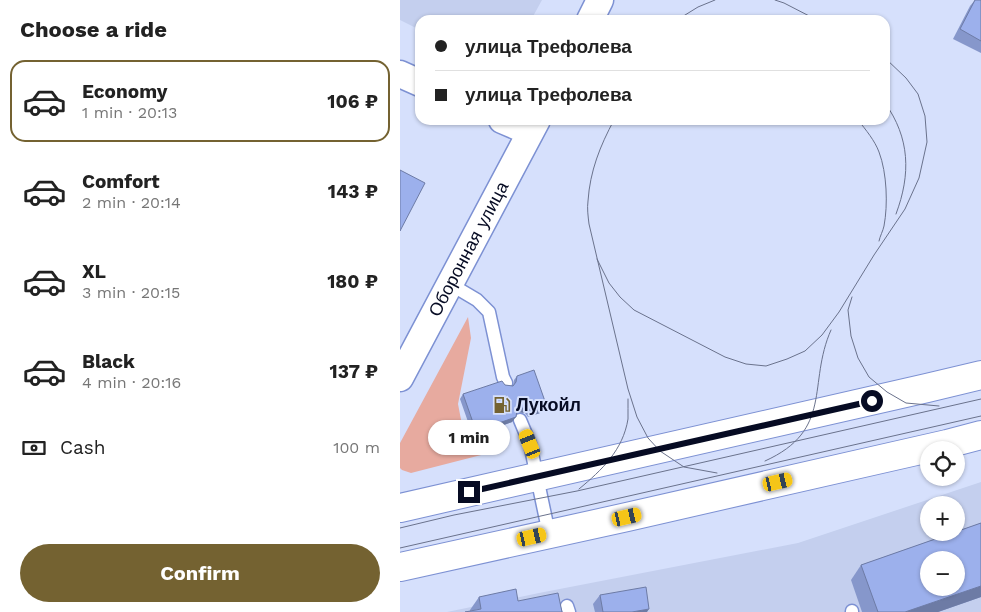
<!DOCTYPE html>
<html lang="en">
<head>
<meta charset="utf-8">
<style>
  body { margin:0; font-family:"Work Sans",sans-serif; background:#f2f2f2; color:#222; height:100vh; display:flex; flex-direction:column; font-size:19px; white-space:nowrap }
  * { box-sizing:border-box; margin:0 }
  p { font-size:16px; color:#767676 }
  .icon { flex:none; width:28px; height:28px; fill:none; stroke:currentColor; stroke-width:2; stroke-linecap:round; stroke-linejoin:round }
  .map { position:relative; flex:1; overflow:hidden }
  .side { display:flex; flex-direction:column; background:#fff; width:400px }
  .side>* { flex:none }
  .hud { position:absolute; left:15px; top:15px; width:475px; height:110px; border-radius:15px; box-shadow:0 1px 4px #0004; display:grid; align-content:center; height:110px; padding:0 20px; background:#fff }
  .fabs { position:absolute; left:520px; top:441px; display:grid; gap:10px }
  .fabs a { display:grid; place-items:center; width:45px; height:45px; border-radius:50%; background:#fff; box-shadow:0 1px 4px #0004; font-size:25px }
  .end { position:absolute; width:22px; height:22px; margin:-11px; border:6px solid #060b23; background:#fff; box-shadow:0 0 0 2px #fff }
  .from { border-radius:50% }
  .bubble { position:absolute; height:35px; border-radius:18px; background:#fff; box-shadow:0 1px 4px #0004; font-size:16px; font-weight:700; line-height:35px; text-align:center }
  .car { position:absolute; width:15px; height:30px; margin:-15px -8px; border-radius:6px; box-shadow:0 0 4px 1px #0007; background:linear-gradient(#f5c518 24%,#345 0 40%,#f5c518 0 76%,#345 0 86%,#f5c518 0) }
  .hud b { display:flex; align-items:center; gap:18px; height:48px; font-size:19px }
  .hud b+b { border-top:1px solid #e0e0e0 }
  .hud i { width:12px; height:12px; background:#222 }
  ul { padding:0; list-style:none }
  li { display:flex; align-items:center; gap:15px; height:82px; margin:0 10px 8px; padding:0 10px; border:2px solid transparent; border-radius:15px }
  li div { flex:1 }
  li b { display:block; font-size:19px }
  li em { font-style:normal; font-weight:700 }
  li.on { border-color:#746231 }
  li>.icon { width:45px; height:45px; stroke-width:1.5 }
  h2 { padding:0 20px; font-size:22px; line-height:60px }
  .pay { display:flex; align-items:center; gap:12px; height:55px; padding:0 20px; font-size:19px }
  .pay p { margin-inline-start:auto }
  .button { display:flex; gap:10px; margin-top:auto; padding:10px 20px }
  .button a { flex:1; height:58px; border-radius:30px; background:#746231; color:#fff; font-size:20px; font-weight:700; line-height:58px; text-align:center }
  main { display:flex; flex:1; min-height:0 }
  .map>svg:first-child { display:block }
  .built { fill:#c4cfee; fill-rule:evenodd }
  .green { fill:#e7aa9f }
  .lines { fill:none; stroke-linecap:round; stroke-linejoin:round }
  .lane-casing { stroke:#7d91d3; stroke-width:15 }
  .street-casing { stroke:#7d91d3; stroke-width:29 }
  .secondary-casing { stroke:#7d91d3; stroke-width:30 }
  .lane { stroke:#fff; stroke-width:12 }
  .street { stroke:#fff; stroke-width:26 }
  .secondary { stroke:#fff; stroke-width:28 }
  .tram { stroke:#6a728c; stroke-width:1 }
  .wall { fill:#8697cb }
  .shaded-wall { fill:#6d7ba5 }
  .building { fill:#9cb0ec; stroke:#6d7ba5; fill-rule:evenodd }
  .route { stroke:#060b23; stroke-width:6 }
  .labels { text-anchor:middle; stroke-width:4; stroke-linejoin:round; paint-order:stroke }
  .street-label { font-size:18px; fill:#060b23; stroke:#d6e0fc }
  .poi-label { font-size:18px; font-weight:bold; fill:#060b23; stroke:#d6e0fc; text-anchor:start }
</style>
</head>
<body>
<main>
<section class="side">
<h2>Choose a ride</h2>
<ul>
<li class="on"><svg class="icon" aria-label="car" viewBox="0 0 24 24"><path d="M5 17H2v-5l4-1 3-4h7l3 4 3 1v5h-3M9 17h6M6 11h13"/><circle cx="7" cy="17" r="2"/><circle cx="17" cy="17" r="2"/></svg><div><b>Economy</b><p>1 min · 20:13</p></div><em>106 ₽</em></li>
<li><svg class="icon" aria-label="car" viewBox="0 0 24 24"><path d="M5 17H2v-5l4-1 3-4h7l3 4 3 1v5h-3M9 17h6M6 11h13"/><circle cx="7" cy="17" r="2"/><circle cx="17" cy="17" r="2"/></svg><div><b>Comfort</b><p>2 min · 20:14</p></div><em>143 ₽</em></li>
<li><svg class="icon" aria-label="car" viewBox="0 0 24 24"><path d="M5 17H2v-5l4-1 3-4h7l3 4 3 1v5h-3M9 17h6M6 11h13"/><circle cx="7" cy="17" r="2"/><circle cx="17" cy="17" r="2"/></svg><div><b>XL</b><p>3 min · 20:15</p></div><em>180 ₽</em></li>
<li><svg class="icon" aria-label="car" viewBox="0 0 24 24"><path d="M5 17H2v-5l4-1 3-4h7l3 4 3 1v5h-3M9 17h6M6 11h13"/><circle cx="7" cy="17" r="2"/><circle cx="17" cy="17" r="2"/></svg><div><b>Black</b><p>4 min · 20:16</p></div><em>137 ₽</em></li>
</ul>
<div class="pay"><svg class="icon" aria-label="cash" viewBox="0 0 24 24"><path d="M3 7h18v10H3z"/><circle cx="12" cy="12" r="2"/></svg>Cash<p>100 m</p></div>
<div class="button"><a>Confirm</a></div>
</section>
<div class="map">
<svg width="581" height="612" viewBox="0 0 581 612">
  <rect width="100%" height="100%" fill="#d6e0fc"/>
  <g class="built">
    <path d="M0,0H142L131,20H20V30L0,20Z"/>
    <path d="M581,482V612H47L139,593L398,543ZM529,505H556V532H529ZM529,560H556V588H529Z"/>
  </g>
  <path class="green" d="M68,317L71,338L58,404L64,435L71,447L85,454L11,473L2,470L0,468V443Z"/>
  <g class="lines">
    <g class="lane-casing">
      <g id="lane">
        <path d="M50,284L77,300L89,312L103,377L106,383"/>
        <path d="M120,420L130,444L149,534"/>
        <path d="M167,606L169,612"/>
        <path d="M452,612V611"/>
      </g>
    </g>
    <g class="street-casing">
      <g id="street">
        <path d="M190,20L200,0"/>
        <path d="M0,74L20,83"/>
        <path d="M102,120L130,132"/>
        <path id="s1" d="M0,378L137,120"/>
      </g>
    </g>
    <g class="secondary-casing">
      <g id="secondary">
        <path d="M0,508L527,388L581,375"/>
        <path d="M0,567L227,517L547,444L581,435"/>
      </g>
    </g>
    <use href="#lane" class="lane"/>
    <use href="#street" class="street"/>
    <use href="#secondary" class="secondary"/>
    <g class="tram">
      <path d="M375,0L384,3L417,20"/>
      <path d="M277,20L298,7L315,0"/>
      <path d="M485,103C510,138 511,174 496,214"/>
      <path d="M214,120C200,146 190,171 188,201C187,208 188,216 189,224L228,389L237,417L248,438L260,451L284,467L317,473"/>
      <path d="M458,120C466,130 475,141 479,152C487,173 488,205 484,226C483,231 480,236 479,241"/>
      <path d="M197,259L209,283L220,297L234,310L325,357L346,364L366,366L387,359L405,351L422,335L439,312L474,255L505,209L519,178L527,142L525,116L518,94L506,78L485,58"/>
      <path d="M452,297L448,310L451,336L458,358L469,377L487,392L506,403L539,406"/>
      <path d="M365,461C434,430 407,384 431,330"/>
      <path d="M179,489C202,470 223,450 228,419C228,412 228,405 228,399"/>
      <path d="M0,528L54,515L177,491L581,399"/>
      <path d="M0,548L581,416"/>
    </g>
  </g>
  <g class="wall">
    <path d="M575,0H581V53L553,39L570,6Z"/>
    <path d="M117,376L143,412L128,417L125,413L117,412L112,422L73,436L60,399L63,394L105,385L113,386L114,380Z"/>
    <path d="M581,523V597L538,612H462L451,580L461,565Z"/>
    <path d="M200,595L247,612H195L193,604Z"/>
    <path d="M79,597L118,601L70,611V610Z"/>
  </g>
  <g class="shaded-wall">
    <path d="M147,407L143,412L128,417L131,412Z"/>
    <path d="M121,408H128L125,413L117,412L113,415L117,411Z"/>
    <path d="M116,417L112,422L73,436L76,431Z"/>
    <path d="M581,586V597L538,612H505Z"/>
    <path d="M249,609L247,612H232Z"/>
  </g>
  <g class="building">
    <path d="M575,0H581V41L560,29Z"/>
    <path d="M0,170L25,183L0,231Z"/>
    <path d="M134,370L147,407L131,412L128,408H121L117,411L116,417L76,431L63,394L102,381L105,385L113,386L116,382L117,376Z"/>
    <path d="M581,523V586L505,612H478L461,565ZM529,560H556V588H529Z"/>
    <path d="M246,587L249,609L232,612H203L200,595Z"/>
    <path d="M116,589L118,601L158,593L162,612H65L81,609L79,597Z"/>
  </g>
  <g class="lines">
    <path class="route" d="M69,492L472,401"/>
  </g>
  <defs>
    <g id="fuel-bare" transform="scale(1.35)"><path d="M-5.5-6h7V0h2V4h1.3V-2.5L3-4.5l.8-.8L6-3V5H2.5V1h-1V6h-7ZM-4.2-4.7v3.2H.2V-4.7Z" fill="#746231" stroke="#d6e0fc" stroke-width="2.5" paint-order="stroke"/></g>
  </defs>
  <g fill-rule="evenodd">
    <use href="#fuel-bare" x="102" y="405"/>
  </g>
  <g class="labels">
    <g class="street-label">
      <text dy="6" stroke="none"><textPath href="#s1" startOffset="146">Оборонная улица</textPath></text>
    </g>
    <g class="poi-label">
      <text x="116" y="411">Лукойл</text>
    </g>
  </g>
</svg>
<div class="fabs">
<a><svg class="icon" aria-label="locate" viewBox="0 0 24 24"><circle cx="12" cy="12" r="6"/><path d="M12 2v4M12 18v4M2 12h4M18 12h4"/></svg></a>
<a>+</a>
<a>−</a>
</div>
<i class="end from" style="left:472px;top:401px"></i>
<i class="end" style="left:69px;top:492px"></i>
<div class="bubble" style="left:28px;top:420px;width:82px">1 min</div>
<i class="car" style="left:130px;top:444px;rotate:338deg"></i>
<i class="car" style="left:378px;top:482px;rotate:77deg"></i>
<i class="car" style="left:227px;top:517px;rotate:77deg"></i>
<i class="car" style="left:132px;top:537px;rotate:77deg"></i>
<div class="hud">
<b><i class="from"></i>улица Трефолева</b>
<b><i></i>улица Трефолева</b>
</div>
</div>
</main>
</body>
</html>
